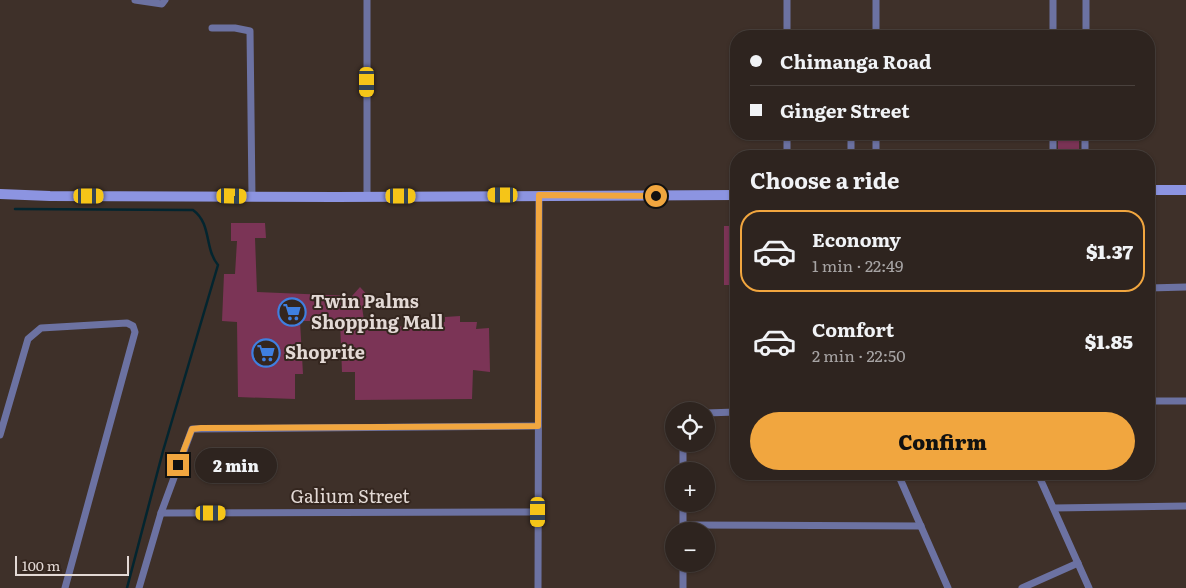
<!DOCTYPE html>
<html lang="en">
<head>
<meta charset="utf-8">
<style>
  body { margin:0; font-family:Literata,serif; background:#362c28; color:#f1f3f6; height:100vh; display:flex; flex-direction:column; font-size:19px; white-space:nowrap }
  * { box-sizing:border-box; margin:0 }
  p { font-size:16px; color:#a7a4a4 }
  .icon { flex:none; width:28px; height:28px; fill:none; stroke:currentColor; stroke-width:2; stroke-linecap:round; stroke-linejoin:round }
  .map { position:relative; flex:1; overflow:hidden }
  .sheet { position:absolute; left:730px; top:150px; width:425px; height:330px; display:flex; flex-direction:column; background:#2e241f; border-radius:20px; box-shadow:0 1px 4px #0004,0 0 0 1px #49413d }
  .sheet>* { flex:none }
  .guide { position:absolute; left:730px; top:30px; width:425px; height:110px; border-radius:20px; box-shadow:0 1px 4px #0004,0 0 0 1px #49413d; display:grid; align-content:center; height:110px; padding:0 20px; background:#2e241f }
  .fabs { position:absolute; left:665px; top:402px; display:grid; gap:10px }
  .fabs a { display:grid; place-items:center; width:50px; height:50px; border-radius:50%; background:#2e241f; box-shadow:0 1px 4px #0004,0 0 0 1px #49413d; font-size:25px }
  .scale { position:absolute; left:15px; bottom:12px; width:114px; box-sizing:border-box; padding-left:5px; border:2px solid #e3d9d5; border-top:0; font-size:14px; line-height:18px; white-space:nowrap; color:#e3d9d5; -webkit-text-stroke:4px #34261f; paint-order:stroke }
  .end { position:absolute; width:22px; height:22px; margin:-11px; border:6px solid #f1a63f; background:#111; box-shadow:0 0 0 2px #111 }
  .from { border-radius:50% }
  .bubble { position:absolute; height:35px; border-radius:18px; background:#2e241f; box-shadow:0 1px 4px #0004,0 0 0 1px #49413d; font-size:16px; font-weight:800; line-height:35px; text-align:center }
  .car { position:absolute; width:15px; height:30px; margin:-15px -8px; border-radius:6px; box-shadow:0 0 4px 1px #0007; background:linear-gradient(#f5c518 24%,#345 0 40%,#f5c518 0 76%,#345 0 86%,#f5c518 0) }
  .guide b { display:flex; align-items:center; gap:18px; height:48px; font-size:19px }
  .guide b+b { border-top:1px solid #49413d }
  .guide i { width:12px; height:12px; background:#f1f3f6 }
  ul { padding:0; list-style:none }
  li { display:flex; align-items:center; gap:15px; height:82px; margin:0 10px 8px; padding:0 10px; border:2px solid transparent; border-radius:20px }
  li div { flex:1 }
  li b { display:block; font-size:19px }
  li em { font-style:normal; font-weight:800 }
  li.selected { border-color:#f1a63f }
  li>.icon { width:45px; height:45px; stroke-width:1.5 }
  h2 { padding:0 20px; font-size:22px; line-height:60px }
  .action { display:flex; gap:10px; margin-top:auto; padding:10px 20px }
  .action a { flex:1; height:58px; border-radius:30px; background:#f1a63f; color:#111; font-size:20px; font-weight:800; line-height:58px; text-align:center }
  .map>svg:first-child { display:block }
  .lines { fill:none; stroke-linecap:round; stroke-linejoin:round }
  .stream { stroke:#03252f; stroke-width:2.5 }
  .building { fill:#7b3456 }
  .street { stroke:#6c72a2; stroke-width:7 }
  .secondary { stroke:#8c94e1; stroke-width:10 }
  .route { stroke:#f1a63f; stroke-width:6 }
  .labels { text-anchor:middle; stroke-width:4; stroke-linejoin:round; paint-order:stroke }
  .poi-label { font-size:18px; font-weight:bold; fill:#e3d9d5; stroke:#34261f; text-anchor:start }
  .street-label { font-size:18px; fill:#e3d9d5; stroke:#34261f }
</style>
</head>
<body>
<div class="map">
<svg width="1186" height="588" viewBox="0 0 1186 588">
  <rect width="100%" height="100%" fill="#3e3029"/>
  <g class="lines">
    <path class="stream" d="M15,209L193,210C212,224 204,248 218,265L163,451L127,588"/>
  </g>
  <g class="building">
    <rect x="1058" y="134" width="21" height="22"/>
    <path d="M231,223H265L266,238H255L257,292L352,296L360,287L370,298L362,307L364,320H368V327L434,326V323L445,322V317L460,316V322H477L476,329L489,328L490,372L473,370L472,399L355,400V372H342L340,321H300L303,374H295V399L238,397L237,322L222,321L224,274H235L237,241H231Z"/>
    <rect x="724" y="226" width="12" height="59"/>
  </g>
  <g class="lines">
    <g class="street">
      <path d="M135,0L162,4L165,0"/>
      <path d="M367,0V196"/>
      <path d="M876,0V36"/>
      <path d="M212,28H235L250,31L252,197"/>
      <path d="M787,36V0"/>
      <path d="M1053,36V0"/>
      <path d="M1086,36V0"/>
      <path d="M787,156V134"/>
      <path d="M851,156V134"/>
      <path d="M876,156V134"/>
      <path d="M1053,156V134"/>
      <path d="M1085,156V134"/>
      <path d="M1149,288L1186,287"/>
      <path d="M1149,401H1186"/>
      <path d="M706,413L736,412"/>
      <path d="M0,435L28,339L41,328L127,323L133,326L135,332L65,588"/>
      <path d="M683,444V471"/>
      <path d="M898,474L948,588"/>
      <path d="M1038,474L1089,588"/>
      <path d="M683,504V531"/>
      <path d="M1054,508L1186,506"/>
      <path d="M161,513L538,512"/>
      <path d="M683,525L921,526"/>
      <path d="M139,588L161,513L192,429L538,426"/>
      <path d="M538,588L539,195"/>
      <path d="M683,588V564"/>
      <path d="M1022,588L1078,563"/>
    </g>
    <g class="secondary">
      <path d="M1149,190H1186"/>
      <path d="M0,194L50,196L336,197L736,195"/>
    </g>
  </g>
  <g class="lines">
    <path class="route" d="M178,465L192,429L201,428L538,426L539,195L656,196"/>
  </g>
  <defs>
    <g id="supermarket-ring" transform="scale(1.4375)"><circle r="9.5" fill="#34261f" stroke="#3f7fe0" stroke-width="1.5"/><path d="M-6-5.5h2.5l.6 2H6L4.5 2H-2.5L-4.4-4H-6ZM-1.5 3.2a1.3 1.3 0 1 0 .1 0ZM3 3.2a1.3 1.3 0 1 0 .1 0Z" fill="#3f7fe0"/></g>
  </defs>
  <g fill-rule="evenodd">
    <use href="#supermarket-ring" x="292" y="312"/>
    <use href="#supermarket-ring" x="266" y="353"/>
  </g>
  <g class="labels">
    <g class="poi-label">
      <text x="311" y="308">Twin Palms<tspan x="311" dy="21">Shopping Mall</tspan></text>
      <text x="285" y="359">Shoprite</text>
    </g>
    <g class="street-label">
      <text x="350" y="503">Galium Street</text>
    </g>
  </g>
</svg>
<div class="fabs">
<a><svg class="icon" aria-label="locate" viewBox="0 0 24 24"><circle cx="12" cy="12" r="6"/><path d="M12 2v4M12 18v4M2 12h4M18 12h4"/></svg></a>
<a>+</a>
<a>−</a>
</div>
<div class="scale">100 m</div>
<i class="end from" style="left:656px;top:196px"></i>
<i class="end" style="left:178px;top:465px"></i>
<div class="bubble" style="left:195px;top:448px;width:82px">2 min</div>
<i class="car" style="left:367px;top:82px;rotate:180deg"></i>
<i class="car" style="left:503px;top:195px;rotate:270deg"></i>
<i class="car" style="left:89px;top:196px;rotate:90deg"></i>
<i class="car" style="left:232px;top:196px;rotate:91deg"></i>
<i class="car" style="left:401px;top:196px;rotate:90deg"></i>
<i class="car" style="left:538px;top:512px;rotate:180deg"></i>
<i class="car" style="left:211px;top:513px;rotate:90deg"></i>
<div class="guide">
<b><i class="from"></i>Chimanga Road</b>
<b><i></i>Ginger Street</b>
</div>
<section class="sheet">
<h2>Choose a ride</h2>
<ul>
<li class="selected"><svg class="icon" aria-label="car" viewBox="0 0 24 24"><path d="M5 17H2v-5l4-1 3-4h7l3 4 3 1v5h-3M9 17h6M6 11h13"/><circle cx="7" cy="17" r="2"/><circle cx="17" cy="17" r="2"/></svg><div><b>Economy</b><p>1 min · 22:49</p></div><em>$1.37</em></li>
<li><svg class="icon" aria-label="car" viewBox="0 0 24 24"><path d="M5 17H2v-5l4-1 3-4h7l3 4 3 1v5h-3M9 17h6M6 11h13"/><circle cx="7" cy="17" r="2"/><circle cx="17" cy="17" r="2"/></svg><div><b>Comfort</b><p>2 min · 22:50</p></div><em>$1.85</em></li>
</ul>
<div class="action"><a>Confirm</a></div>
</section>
</div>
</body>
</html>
